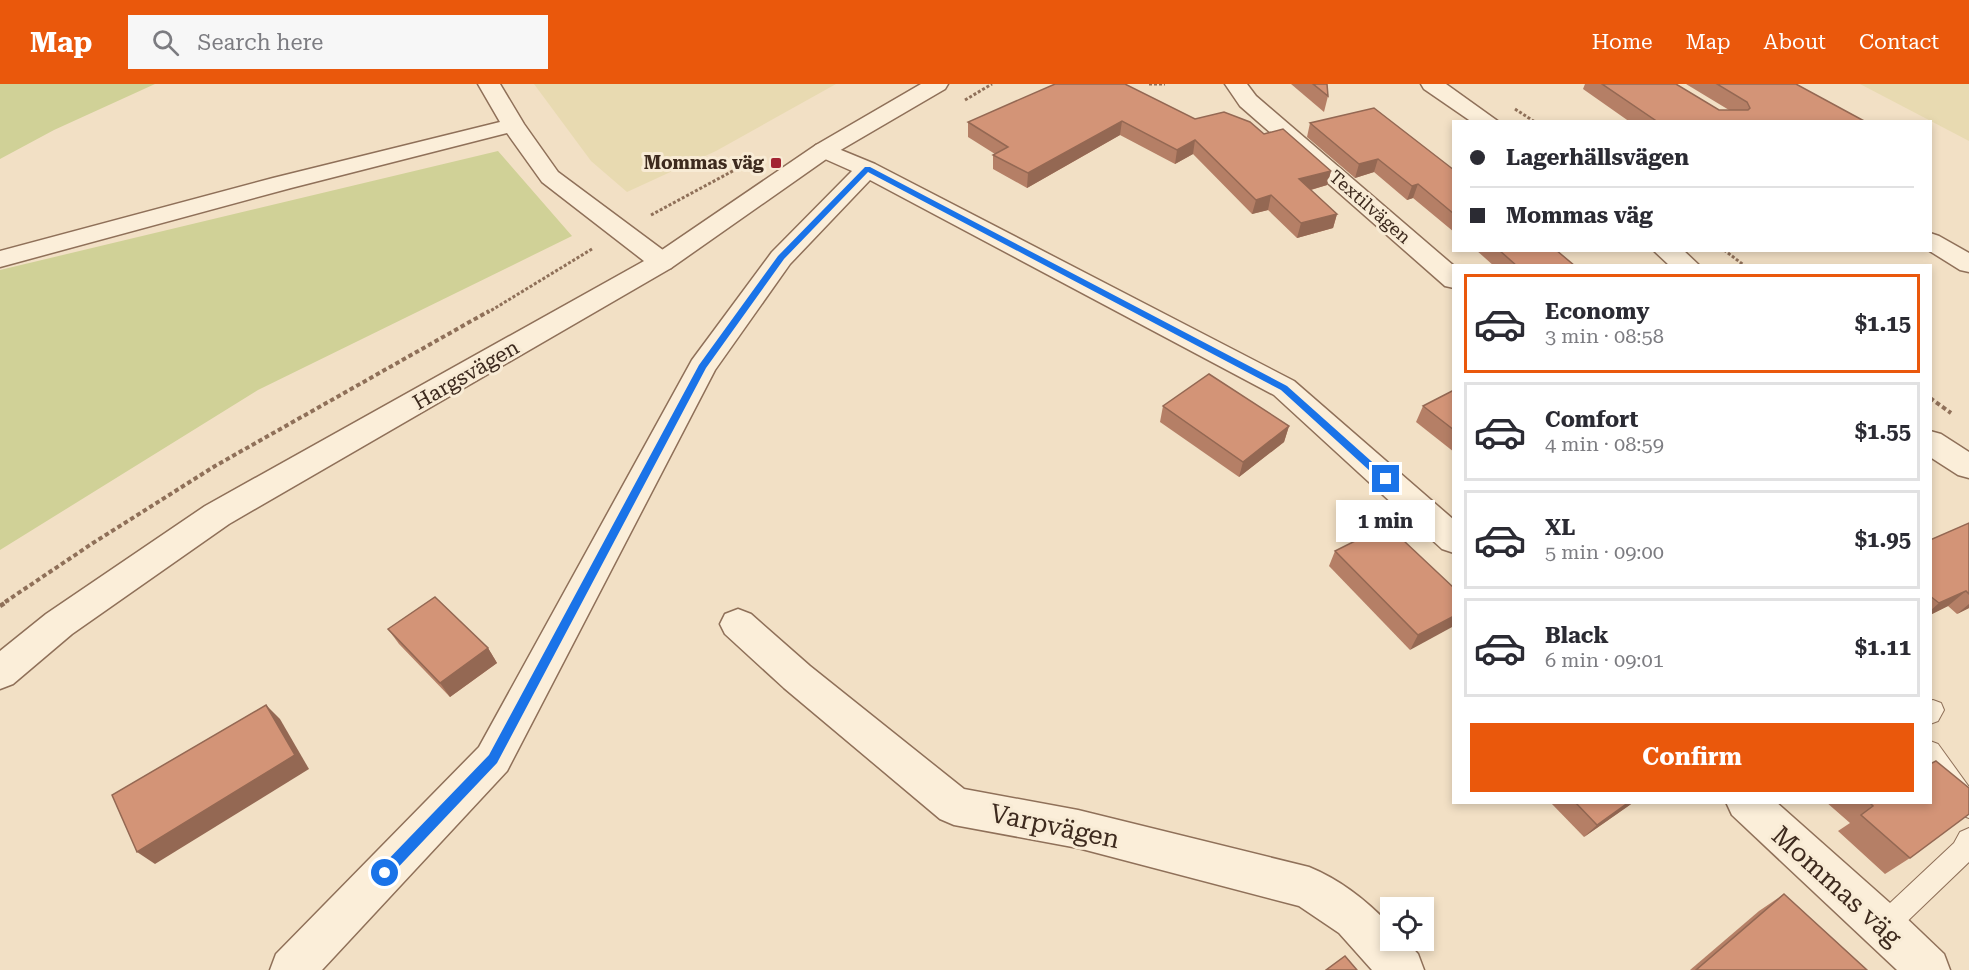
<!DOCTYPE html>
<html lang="en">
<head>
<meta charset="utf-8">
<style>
  body { margin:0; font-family:"Roboto Serif",serif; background:#f7f7f7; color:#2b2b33; height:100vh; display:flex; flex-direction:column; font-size:22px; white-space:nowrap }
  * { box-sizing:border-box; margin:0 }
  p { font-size:20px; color:#7c7c81 }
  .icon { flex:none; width:33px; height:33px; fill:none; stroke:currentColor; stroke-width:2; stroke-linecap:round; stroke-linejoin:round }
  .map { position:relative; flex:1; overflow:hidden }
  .side { position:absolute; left:1452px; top:180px; width:480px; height:540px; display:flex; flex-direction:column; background:#fff; border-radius:0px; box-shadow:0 3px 9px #0003 }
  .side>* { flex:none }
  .top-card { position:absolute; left:1452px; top:36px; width:480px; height:132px; border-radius:0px; box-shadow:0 3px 9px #0003; display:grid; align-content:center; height:132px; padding:0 18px; background:#fff }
  .buttons { position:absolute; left:1380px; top:813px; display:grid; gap:12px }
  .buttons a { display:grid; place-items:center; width:54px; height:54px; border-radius:0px; background:#fff; box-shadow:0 3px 9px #0003; font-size:30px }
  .end { position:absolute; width:27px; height:27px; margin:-14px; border:8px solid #1a73e8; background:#fff; box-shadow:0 0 0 3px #fff }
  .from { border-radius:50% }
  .bubble { position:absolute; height:42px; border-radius:0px; background:#fff; box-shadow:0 3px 9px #0003; font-size:20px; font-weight:700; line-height:42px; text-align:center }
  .top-card b { display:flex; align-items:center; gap:21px; height:57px; font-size:22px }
  .top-card b+b { border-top:2px solid #e1e1e2 }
  .top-card i { width:15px; height:15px; background:#2b2b33 }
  ul { padding:10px 0 0; list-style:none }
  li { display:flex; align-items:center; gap:18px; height:99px; margin:0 12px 9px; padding:0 6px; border:3px solid #e1e1e2; border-radius:0px }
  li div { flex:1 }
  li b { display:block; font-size:22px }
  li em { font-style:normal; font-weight:700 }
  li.current { border-color:#ea580c }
  li>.icon { width:54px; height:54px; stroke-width:1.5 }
  .button { display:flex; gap:12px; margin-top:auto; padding:12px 18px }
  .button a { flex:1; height:69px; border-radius:0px; background:#ea580c; color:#fff; font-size:24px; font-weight:700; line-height:69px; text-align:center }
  header { display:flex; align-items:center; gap:36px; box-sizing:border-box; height:84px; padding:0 30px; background:#ea580c; color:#fff }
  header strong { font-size:28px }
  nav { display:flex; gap:33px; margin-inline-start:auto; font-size:21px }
  .search { width:420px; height:54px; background:#f7f7f7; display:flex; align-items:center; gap:15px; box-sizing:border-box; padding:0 21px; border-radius:0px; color:#7c7c81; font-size:22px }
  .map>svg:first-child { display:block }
  .farmland { fill:#e8dab1 }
  .green { fill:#d0d197 }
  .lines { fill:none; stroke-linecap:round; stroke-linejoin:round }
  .service-casing { stroke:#8f7059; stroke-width:2 }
  .minor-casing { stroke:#8f7059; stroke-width:3 }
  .tertiary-casing { stroke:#8f7059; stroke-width:3 }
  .path-far2 { stroke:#8f7059; stroke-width:3; stroke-dasharray:3 2; stroke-linecap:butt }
  .path-far1 { stroke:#8f7059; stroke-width:4; stroke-dasharray:4.5 3; stroke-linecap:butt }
  .path { stroke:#8f7059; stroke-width:4.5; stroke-dasharray:5 4; stroke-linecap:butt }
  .service { fill:#fbeed9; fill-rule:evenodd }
  .minor { fill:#fbeed9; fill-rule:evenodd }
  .tertiary { fill:#fbeed9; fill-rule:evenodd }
  .wall { fill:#b57f66 }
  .shaded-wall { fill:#946853 }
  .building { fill:#d39477; stroke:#946853; stroke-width:1.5 }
  .route { fill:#1a73e8 }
  .poi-dot { fill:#a32432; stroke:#f8ebd5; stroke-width:2 }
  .labels { text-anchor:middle; stroke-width:6; stroke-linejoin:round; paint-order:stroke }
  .far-poi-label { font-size:18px; font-weight:bold; fill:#3d2a1e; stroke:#f8ebd5; text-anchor:end }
  .far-street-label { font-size:18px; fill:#3d2a1e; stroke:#f8ebd5 }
  .street-label { font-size:21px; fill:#3d2a1e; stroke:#f8ebd5 }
  .near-street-label { font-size:26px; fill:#3d2a1e; stroke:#f8ebd5 }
</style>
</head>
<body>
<header>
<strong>Map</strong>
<div class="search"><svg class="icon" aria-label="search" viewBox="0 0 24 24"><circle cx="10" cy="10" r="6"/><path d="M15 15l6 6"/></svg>Search here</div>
<nav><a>Home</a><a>Map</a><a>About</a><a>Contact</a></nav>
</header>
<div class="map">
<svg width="1969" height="886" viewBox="0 0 1969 886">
  <rect width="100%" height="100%" fill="#f2e0c5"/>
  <g class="farmland">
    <path d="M534,0H836L716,67L627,108L591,77Z"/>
    <path d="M1860,0H1969V57Z"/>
  </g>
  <g class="green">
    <path d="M0,0H155L54,46L0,75Z"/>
    <path d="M498,67L572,152L258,306L0,466V186Z"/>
  </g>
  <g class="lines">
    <g class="service-casing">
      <g id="service">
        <path d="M1933,616L1941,619L1944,626L1938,637L1930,640V617Z"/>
        <path d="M1930,657L1938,660L1969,703V734L1961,731L1930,687Z"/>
        <path d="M1969,744V778L1893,851L1884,855L1875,851L1871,842L1875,833L1954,759L1960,748Z"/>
      </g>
    </g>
    <g class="minor-casing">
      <g id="minor">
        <path d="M478,0H500L524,40L558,88L671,172L675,178L671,184L662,186L653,184L542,98L507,49L291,104L0,183V167L273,94L500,38Z"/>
        <path d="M1225,0H1247L1256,12L1454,182V204L1445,202L1240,22Z"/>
        <path d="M1421,0H1446L1499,38H1472L1424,5Z"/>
        <path d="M824,59L875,80L1294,297L1454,436V469L1442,465L1274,311L870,96L790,180L715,286L507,687L322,886H270L276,870L479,663L692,276L772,168L852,87L816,71L812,66L816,61Z"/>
        <path d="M1930,149L1939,152L1969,169V188L1960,186L1928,166H1930Z"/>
        <path d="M1653,166H1683L1700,182H1670Z"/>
        <path d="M1930,347L1941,350L1969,368V394L1958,391L1930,373Z"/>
        <path d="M738,525L751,530L810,582L964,705L1078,726L1309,783C1341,796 1367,817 1390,841V856H1405L1418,870L1424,886H1372L1339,849L1299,822L1078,764L954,741L940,735L784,604L725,550L720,540L725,530Z"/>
        <path d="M1726,718H1776L1899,827L1944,870L1950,886H1897L1732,731Z"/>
      </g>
    </g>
    <g class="tertiary-casing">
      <path id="tertiary" d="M921,0H948L945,5L832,71L671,184L229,440L72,550L13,600L0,605V567L46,530L205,422L653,172L816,61Z"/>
    </g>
    <g class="path-far2">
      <path d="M1149,0H1165"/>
      <path d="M965,16L992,0"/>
      <path d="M1515,25L1535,38"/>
      <path d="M651,131L742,82"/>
      <path d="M1724,166L1745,182"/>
      <path d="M487,229L592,165"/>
    </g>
    <g class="path-far1">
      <path d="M1930,314L1951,329"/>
      <path d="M5,518L93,459L215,382L489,227"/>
    </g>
    <path class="path" d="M0,522L8,517"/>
    <use href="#service" class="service"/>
    <use href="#minor" class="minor"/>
    <use href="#tertiary" class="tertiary"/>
  </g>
  <g class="wall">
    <path d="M1291,0H1327L1328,12L1324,28Z"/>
    <path d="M1585,0H1676L1719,26H1729L1686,0H1796L1866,38H1630L1583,5Z"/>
    <path d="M1195,35L1264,50L1331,87L1327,101L1311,106L1337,130L1333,144L1297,154L1268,126L1252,130L1193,70L1175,80L1120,51L1027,104L993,85V71L995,70L968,53V38Z"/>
    <path d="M1310,39L1454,86V148L1413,114L1407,116L1374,88L1355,94L1307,53Z"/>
    <path d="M1476,166H1556L1575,182H1494Z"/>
    <path d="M1454,306V368L1416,338L1423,322Z"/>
    <path d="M1163,322L1289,342L1284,358L1239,393L1160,338Z"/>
    <path d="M1969,439V524L1957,530L1948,522L1930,531V456Z"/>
    <path d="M1335,467L1454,504L1410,566L1329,482Z"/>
    <path d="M388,545L488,564L497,579L450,613L399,560Z"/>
    <path d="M1550,718H1634L1584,753Z"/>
    <path d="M1826,718H1930L1910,774L1885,790L1838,747L1850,739Z"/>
    <path d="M1784,810L1867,886H1690L1759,827Z"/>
  </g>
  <g class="shaded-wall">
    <path d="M1122,37L1120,51L1027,104L1028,89Z"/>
    <path d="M1195,56L1193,70L1175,80L1177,66Z"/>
    <path d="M1378,75L1374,88L1355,94L1359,80Z"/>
    <path d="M1331,87L1327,101L1296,110L1299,95Z"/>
    <path d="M1418,100L1413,114L1407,116L1412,102Z"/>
    <path d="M1271,111L1268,126L1252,130L1256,116Z"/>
    <path d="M1337,130L1333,144L1297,154L1301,139Z"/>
    <path d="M1289,342L1284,358L1239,393L1243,378Z"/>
    <path d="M1966,507L1948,522L1930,531V527L1939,519Z"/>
    <path d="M1969,520V524L1957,530Z"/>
    <path d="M1454,532V542L1410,566L1418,551Z"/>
    <path d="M488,564L497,579L450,613L440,599Z"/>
    <path d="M266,621L280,635L309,685L155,780L137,768Z"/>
    <path d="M1629,718H1634L1584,753L1597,741Z"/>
  </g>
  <g class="building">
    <path d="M1055,0H1125L1195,35L1224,28L1250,38L1264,50L1283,45L1331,87L1299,95L1337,130L1301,139L1271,111L1256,116L1195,56L1177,66L1122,37L1028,89L993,71L1008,63L968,38Z"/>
    <path d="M1313,0H1327L1328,12Z"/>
    <path d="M1602,0H1676L1719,26H1748L1750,24L1747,18L1717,0H1796L1866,38H1658Z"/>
    <path d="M1374,24L1454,86V130L1418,100L1412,102L1378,75L1359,80L1310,39Z"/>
    <path d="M1499,166H1556L1575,182H1517Z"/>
    <path d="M1209,290L1289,342L1243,378L1163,322Z"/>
    <path d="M1454,306V346L1423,322Z"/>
    <path d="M1969,439V510L1966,507L1939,519L1930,512V456Z"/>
    <path d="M1387,441L1454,504V532L1418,551L1335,467Z"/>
    <path d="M435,513L488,564L440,599L388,545Z"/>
    <path d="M266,621L295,671L137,768L112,711Z"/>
    <path d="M1936,677L1969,704V730L1910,774L1861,731L1873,722L1869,718H1930V680Z"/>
    <path d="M1575,718H1629L1597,741Z"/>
    <path d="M1784,810L1867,886H1696Z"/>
    <path d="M1345,872L1357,886H1326Z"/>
  </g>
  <path class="route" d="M865,83H870L1287,302L1389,393V398H1382L1281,306L868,88L784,175L706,284L497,679L389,793H380L379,789L380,784L489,671L699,281L778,172Z"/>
  <rect class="poi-dot" x="770" y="73" width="12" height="12" rx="3"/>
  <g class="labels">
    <g class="far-poi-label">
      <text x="764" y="85">Mommas väg</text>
    </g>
    <g class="far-street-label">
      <text transform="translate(1370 123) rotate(41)" y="6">Textilvägen</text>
    </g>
    <g class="street-label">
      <text transform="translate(466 291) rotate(-30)" y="7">Hargsvägen</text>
    </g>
    <g class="near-street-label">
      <text transform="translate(1055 742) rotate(12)" y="9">Varpvägen</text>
      <text transform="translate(1837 802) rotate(42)" y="9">Mommas väg</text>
    </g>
  </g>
</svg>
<div class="buttons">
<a><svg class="icon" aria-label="locate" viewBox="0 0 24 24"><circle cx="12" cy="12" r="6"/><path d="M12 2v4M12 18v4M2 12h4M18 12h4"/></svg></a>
</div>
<i class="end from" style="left:385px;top:789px"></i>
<i class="end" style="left:1386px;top:395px"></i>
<div class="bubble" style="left:1336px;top:416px;width:99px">1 min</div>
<div class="top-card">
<b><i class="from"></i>Lagerhällsvägen</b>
<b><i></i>Mommas väg</b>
</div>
<section class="side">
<ul>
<li class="current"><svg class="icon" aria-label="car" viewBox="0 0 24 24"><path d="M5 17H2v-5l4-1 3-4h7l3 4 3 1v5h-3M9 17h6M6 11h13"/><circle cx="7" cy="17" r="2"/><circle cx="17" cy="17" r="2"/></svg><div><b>Economy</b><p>3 min · 08:58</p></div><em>$1.15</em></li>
<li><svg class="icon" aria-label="car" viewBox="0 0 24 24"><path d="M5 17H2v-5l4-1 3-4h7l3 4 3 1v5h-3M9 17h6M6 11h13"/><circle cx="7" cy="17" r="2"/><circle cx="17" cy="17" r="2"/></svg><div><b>Comfort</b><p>4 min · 08:59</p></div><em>$1.55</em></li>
<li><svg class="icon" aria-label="car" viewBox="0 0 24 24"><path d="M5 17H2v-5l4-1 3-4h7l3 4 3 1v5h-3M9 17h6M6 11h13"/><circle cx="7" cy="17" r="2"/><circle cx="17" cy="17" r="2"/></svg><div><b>XL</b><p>5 min · 09:00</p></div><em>$1.95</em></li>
<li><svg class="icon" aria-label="car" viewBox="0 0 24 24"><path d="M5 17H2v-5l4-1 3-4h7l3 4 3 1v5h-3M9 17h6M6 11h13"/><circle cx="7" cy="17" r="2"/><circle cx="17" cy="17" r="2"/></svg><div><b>Black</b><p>6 min · 09:01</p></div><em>$1.11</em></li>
</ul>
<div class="button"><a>Confirm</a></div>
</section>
</div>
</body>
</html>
